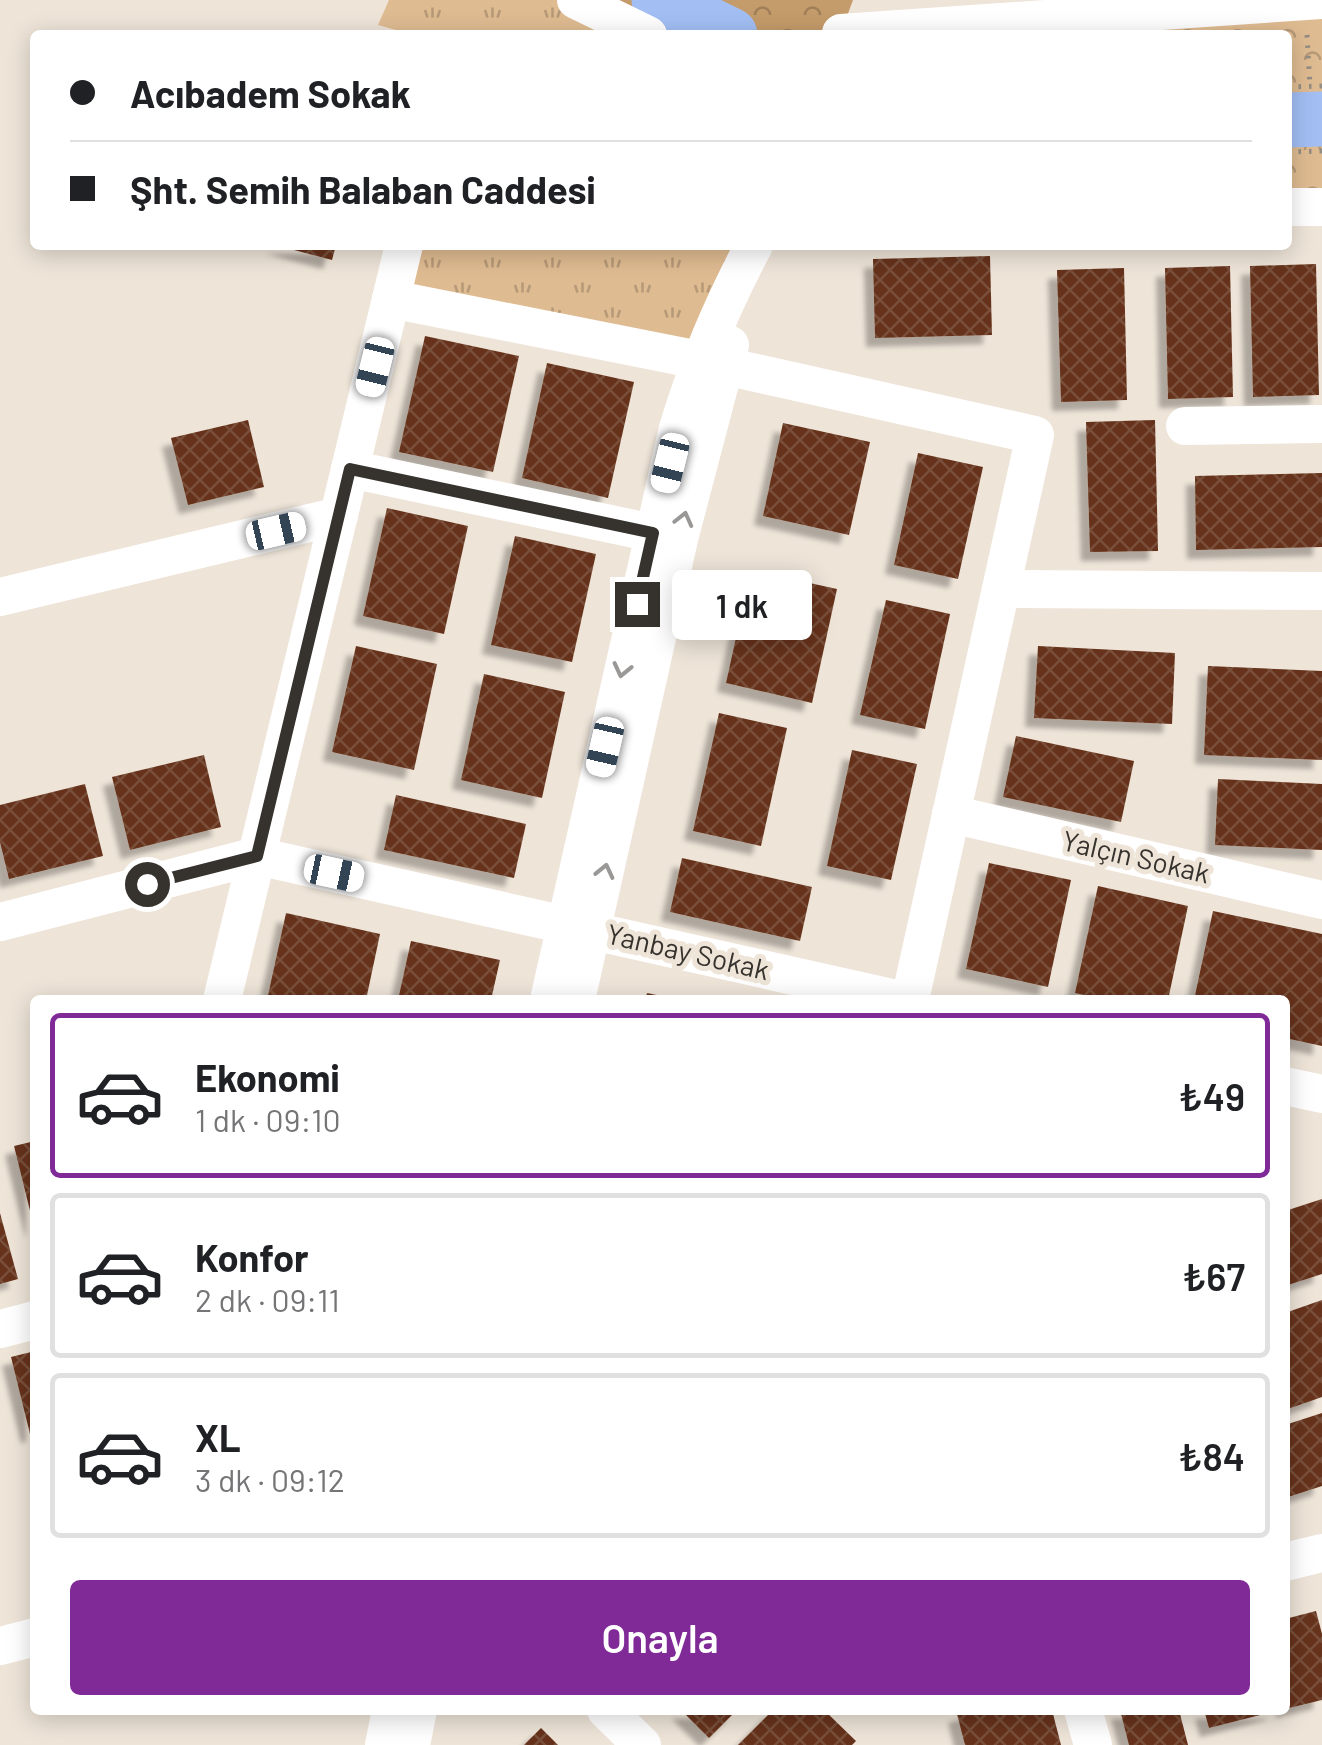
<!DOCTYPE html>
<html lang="tr">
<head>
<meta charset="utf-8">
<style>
  body { margin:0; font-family:Barlow,sans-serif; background:#f2f2f2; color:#202124; height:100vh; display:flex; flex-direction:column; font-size:38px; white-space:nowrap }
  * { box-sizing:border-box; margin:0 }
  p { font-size:32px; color:#757577 }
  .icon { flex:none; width:55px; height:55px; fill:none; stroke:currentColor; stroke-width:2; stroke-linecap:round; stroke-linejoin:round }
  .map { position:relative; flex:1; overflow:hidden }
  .side { position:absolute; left:30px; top:995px; width:1260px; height:720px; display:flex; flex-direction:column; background:#fff; border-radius:10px; box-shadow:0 5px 25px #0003 }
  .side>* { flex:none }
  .hud { position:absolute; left:30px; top:30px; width:1262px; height:220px; border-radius:10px; box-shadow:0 5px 25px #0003; display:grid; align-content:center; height:220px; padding:0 40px; background:#fff }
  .end { position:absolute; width:45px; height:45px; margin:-22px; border:12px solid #36322d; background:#fff; box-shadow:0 0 0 5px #fff }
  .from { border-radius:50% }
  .bubble { position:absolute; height:70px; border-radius:10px; background:#fff; box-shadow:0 5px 25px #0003; font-size:32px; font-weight:600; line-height:70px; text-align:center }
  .car { position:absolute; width:30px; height:60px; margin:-30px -15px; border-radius:12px; box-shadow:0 0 8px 2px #0007; background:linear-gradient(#fff 24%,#345 0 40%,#fff 0 76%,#345 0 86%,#fff 0) }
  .hud b { display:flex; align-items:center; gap:35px; height:95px; font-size:38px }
  .hud b+b { border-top:2px solid #e0e0e0 }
  .hud i { width:25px; height:25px; background:#202124 }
  ul { padding:18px 0 0; list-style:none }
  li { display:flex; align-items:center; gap:30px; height:165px; margin:0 20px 15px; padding:0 20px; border:5px solid #e0e0e0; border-radius:10px }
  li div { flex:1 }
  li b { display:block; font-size:38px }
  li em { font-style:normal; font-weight:600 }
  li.selected { border-color:#802a98 }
  li>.icon { width:90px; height:90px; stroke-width:1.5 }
  .action { display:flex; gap:20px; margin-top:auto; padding:20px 40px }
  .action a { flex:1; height:115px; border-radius:10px; background:#802a98; color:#fff; font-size:40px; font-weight:600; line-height:115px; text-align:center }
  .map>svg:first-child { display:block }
  .grass { fill:url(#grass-tufts) }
  .forest { fill:url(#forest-crowns) }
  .park { fill:url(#park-crowns) }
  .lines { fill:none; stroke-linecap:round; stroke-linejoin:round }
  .river { stroke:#a2bef3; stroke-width:55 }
  .building { fill:url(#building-cross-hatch); filter:url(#shadow) }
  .path { stroke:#938c83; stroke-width:5; stroke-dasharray:2.5 8; stroke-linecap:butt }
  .minor { stroke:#fff; stroke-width:38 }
  .oneway { stroke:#9a9896 }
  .route { stroke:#36322d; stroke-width:12 }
  .labels { text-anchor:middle; stroke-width:10; stroke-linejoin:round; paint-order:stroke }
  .street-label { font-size:28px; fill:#36322d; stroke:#eee4d8 }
</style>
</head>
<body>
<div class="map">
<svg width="1322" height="1745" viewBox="0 0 1322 1745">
  <defs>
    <pattern id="grass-tufts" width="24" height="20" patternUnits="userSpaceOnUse" patternTransform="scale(2.5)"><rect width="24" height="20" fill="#dfbb91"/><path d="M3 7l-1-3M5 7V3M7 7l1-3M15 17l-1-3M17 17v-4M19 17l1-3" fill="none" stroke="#b69977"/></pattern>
    <pattern id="forest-crowns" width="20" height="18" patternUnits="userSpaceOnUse" patternTransform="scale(2.5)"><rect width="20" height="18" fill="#c49b6a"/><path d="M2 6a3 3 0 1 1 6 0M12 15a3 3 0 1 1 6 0" fill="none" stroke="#a07f58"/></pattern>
    <pattern id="park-crowns" width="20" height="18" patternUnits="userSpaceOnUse" patternTransform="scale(2.5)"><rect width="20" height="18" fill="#dfbb91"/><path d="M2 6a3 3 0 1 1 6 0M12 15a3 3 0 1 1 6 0" fill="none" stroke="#b69977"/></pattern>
    <pattern id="building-cross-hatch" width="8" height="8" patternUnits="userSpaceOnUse" patternTransform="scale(2.5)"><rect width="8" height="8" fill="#66331a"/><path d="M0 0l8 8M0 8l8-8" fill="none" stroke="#79503b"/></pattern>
    <filter id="shadow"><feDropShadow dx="-9" dy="9" stdDeviation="2.5" flood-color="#0004"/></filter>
  </defs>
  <rect width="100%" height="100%" fill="#eee4d8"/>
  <g class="grass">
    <path d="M389,0H576L648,35H414L378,25Z"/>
    <path d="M404,245H754L699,360L391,299Z"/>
  </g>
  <path class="forest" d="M576,0H853L840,35H648Z"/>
  <path class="park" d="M1322,0V207H1288V35H840Z"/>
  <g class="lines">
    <g class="river">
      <path d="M659,0L730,35"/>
      <path d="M1288,120L1322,119"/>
    </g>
  </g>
  <g class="building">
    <path d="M275,245H336L332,260Z"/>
    <path d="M990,256L992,335L875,338L873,259Z"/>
    <path d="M1316,264L1319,395L1253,397L1250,266Z"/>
    <path d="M1230,266L1233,397L1168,399L1165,268Z"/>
    <path d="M1124,268L1127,400L1061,402L1057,270Z"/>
    <path d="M425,336L519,356L493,472L399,452Z"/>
    <path d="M547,363L634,382L608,498L522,478Z"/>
    <path d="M248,420L264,487L188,505L171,438Z"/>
    <path d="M1155,420L1158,551L1090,552L1086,422Z"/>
    <path d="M783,423L870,442L849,535L763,516Z"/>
    <path d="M918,453L983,467L958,579L894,565Z"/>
    <path d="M1322,473V547L1196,550L1195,476Z"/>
    <path d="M387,508L468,526L444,634L363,616Z"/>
    <path d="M515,536L596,554L572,662L491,645Z"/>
    <path d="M751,570L837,589L812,703L726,683Z"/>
    <path d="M886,600L950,614L925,729L860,715Z"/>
    <path d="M356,646L437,664L414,770L332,752Z"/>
    <path d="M1038,646L1175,653L1172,724L1034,718Z"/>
    <path d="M1208,666L1322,671V760L1204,755Z"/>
    <path d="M484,674L565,692L542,798L461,780Z"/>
    <path d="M719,713L787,728L761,846L693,831Z"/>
    <path d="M1016,736L1134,761L1121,822L1003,797Z"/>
    <path d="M852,750L917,764L891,880L827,866Z"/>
    <path d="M204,755L221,827L130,850L112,777Z"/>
    <path d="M1218,779L1322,784V850L1215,845Z"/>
    <path d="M85,784L103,856L9,879L0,842V805Z"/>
    <path d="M396,795L526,824L514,878L384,850Z"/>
    <path d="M682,858L812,887L800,941L670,912Z"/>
    <path d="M989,863L1071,880L1048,987L966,969Z"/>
    <path d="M1098,886L1188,906L1168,1000H1107L1075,993Z"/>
    <path d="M1213,911L1322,934V1046L1285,1038V1000H1194Z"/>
    <path d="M286,913L380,934L366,1000H267Z"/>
    <path d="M411,941L500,960L491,1000H398Z"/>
    <path d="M647,993L672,998V1000H645Z"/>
    <path d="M35,1141V1227H34L14,1146Z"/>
    <path d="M1322,1199V1274L1285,1286V1211Z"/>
    <path d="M0,1213L18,1279L0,1284Z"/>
    <path d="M1322,1300V1397L1285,1410V1313Z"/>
    <path d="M35,1351V1433L30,1434L11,1357Z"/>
    <path d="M1322,1413V1486L1285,1498V1425Z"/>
    <path d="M1316,1611L1322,1634V1700L1285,1709V1619Z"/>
    <path d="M681,1710H737L709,1738Z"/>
    <path d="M773,1710H824L856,1741L852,1745H738Z"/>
    <path d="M972,1710H1052L1061,1745H965L957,1714Z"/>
    <path d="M1120,1710H1179L1188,1745H1129Z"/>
    <path d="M1204,1710H1276V1711L1209,1728Z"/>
    <path d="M541,1728L558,1745H524Z"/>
  </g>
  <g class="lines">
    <g class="path">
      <path d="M1307,35L1310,86"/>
      <path d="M1288,87L1322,86"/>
      <path d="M1288,152L1322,151"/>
    </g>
    <g class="minor">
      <path d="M576,0L648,35"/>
      <path d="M841,33L1322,0"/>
      <path d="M1288,207H1322"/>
      <path d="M391,299L699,360"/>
      <path d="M725,366L1035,435L910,1000"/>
      <path d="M1185,426L1322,424"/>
      <path d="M350,469L653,533"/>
      <path d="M1001,589L1322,591"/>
      <path d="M0,597L339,516"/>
      <path d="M951,814L1322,900"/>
      <path d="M0,922L257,856L901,1000"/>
      <path d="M222,1000L404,245"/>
      <path d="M549,1000L678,428C699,360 721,308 754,245"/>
      <path d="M576,1000L679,539L730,345"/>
      <path d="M1285,1086L1322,1094"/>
      <path d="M0,1329L35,1320"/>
      <path d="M1285,1562L1322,1553"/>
      <path d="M0,1646L35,1637"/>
      <path d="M606,1710L642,1745"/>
      <path d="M1083,1710L1093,1745"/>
      <path d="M384,1745L391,1710"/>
      <path d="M411,1745L418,1710"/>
    </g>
  </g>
  <defs><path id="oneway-chevron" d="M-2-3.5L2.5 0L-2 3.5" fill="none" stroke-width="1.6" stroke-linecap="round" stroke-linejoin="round" transform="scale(2.5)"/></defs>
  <g class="oneway">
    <use href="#oneway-chevron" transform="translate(684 519) rotate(-76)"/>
    <use href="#oneway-chevron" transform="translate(622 670) rotate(103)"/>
    <use href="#oneway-chevron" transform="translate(605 871) rotate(-77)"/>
  </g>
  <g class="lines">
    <path class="route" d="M147,884L257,856L350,469L653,533L637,604"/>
  </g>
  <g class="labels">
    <g class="street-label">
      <text transform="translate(1136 857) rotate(13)" y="10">Yalçın Sokak</text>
      <text transform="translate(688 952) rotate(13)" y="10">Yanbay Sokak</text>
    </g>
  </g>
</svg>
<i class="end from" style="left:147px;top:884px"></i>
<i class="end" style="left:637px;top:604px"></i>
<div class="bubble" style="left:672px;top:570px;width:140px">1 dk</div>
<i class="car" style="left:375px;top:367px;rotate:194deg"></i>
<i class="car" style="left:670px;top:463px;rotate:194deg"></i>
<i class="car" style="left:276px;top:531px;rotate:77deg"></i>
<i class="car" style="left:605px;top:747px;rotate:193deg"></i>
<i class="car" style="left:334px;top:873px;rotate:102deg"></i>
<div class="hud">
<b><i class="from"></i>Acıbadem Sokak</b>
<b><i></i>Şht. Semih Balaban Caddesi</b>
</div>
<section class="side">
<ul>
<li class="selected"><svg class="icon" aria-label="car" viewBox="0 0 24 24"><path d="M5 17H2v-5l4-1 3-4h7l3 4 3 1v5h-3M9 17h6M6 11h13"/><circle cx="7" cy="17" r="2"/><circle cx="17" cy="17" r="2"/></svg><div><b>Ekonomi</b><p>1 dk · 09:10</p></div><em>₺49</em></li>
<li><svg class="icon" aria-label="car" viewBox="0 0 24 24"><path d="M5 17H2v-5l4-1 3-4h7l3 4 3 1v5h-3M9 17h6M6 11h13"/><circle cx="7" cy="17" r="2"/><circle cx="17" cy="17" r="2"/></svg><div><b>Konfor</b><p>2 dk · 09:11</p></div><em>₺67</em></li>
<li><svg class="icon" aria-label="car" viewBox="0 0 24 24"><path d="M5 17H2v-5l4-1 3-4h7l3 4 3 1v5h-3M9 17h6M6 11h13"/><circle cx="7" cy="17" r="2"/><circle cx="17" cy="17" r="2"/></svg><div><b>XL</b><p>3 dk · 09:12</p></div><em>₺84</em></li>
</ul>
<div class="action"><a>Onayla</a></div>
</section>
</div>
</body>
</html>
